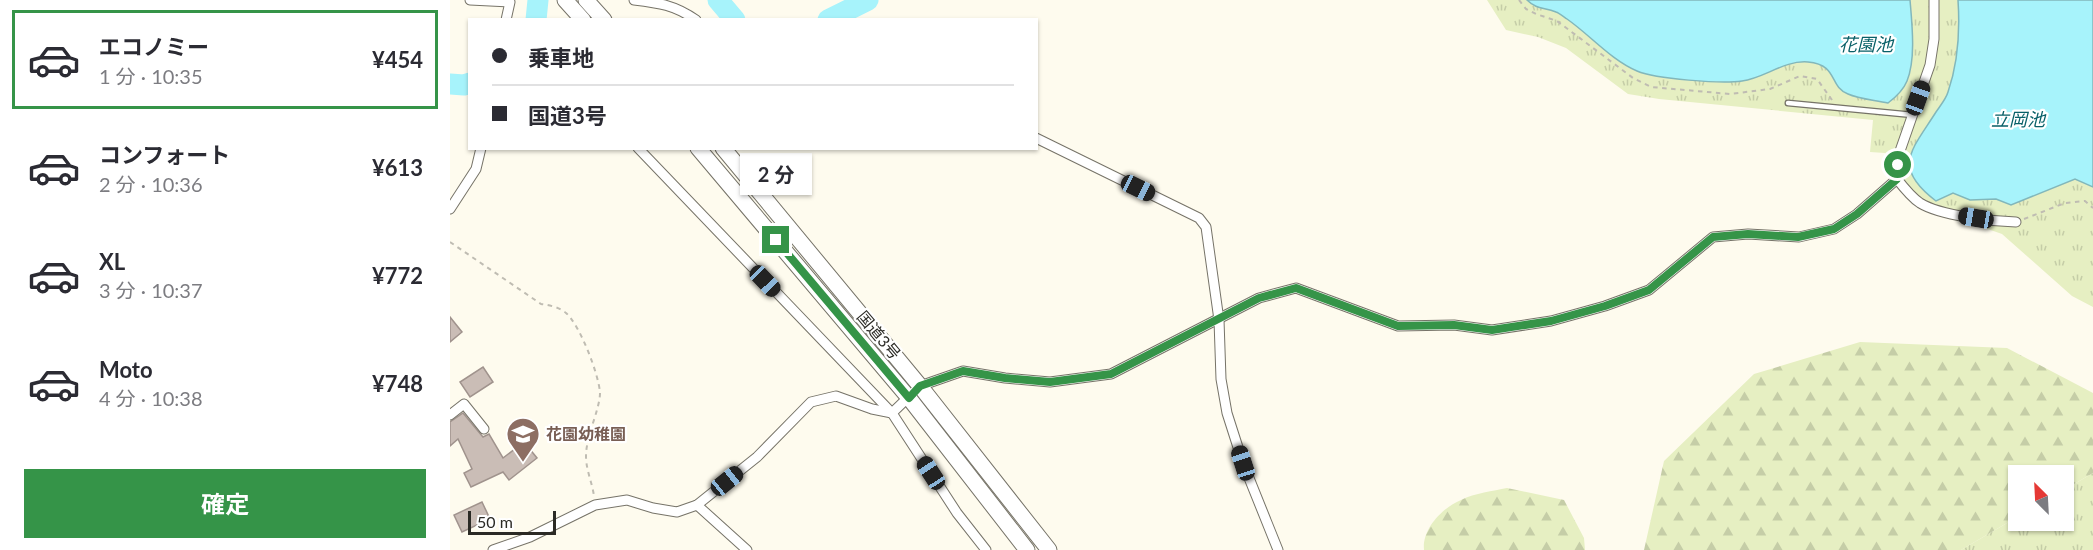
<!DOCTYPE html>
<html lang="ja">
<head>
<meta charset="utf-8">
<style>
  body { margin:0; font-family:Lato,"Noto Sans JP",sans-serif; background:#f2f2f3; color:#2b2b33; height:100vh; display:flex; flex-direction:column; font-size:22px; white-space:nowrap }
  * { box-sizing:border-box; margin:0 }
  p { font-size:20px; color:#7c7c81 }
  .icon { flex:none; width:33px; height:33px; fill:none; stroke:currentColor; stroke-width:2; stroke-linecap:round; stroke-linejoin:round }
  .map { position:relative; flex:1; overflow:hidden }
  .drawer { display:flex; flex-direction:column; background:#fff; width:450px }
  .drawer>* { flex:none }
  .guide { position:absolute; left:18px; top:18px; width:570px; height:132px; border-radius:0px; box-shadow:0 2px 4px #0004; display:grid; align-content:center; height:132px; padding:0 24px; background:#fff }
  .needle { width:39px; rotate:336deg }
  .tools { position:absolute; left:1558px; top:465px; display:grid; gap:12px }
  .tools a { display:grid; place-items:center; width:66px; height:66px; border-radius:0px; background:#fff; box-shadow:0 2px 4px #0004; font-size:30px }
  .scale { position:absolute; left:18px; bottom:15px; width:88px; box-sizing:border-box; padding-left:6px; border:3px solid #2b2a25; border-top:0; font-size:16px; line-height:21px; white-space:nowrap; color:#2b2a25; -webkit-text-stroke:4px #fff; paint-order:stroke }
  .end { position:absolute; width:27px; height:27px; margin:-14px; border:8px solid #359448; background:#fff; box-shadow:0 0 0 3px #fff }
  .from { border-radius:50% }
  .bubble { position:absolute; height:42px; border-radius:0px; background:#fff; box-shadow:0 2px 4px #0004; font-size:20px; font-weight:700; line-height:42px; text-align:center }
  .car { position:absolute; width:18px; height:36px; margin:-18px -9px; border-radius:8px; box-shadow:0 0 4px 2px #0007; background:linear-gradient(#222 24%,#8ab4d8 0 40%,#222 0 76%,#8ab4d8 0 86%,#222 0) }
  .guide b { display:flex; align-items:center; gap:21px; height:57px; font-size:22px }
  .guide b+b { border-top:2px solid #e1e1e2 }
  .guide i { width:15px; height:15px; background:#2b2b33 }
  ul { padding:10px 0 0; list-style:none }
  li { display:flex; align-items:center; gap:18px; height:99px; margin:0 12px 9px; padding:0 12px; border:3px solid transparent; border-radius:0px }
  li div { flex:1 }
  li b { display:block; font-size:22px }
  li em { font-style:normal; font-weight:700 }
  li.on { border-color:#359448 }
  li>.icon { width:54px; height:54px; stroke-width:1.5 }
  .button { display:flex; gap:12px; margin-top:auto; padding:12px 24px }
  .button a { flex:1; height:69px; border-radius:0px; background:#359448; color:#fff; font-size:24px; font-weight:700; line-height:69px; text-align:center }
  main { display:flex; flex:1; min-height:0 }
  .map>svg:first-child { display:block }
  .grass { fill:url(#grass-tufts) }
  .forest { fill:url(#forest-firs) }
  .water { fill:#a7f3fb; stroke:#82b7bb; stroke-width:1.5 }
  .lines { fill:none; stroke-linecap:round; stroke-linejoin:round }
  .river { stroke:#a7f3fb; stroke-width:21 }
  .building { fill:#cabdb6; stroke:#a0938d; stroke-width:1.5 }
  .service-casing { stroke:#767368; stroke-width:7 }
  .minor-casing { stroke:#767368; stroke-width:11 }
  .trunk-casing { stroke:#767368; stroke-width:17 }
  .path { stroke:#bfbcb2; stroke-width:2; stroke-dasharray:4.5 4.5; stroke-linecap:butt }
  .service { stroke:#fff; stroke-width:4.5 }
  .minor { stroke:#fff; stroke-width:9 }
  .trunk { stroke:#fff; stroke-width:15 }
  .route { stroke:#359448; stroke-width:8 }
  .labels { text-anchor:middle; stroke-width:4.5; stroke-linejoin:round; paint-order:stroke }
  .street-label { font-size:16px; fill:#2b2a25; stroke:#fff }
  .education-label { font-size:16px; font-weight:bold; fill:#785e54; stroke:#fff; text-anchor:start }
  .water-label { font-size:18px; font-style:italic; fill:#086068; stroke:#fff }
</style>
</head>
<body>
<main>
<section class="drawer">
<ul>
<li class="on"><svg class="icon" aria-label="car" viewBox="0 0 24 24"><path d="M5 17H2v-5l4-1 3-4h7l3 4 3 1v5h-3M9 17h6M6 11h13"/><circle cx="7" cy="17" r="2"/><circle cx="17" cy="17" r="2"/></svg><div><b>エコノミー</b><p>1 分 · 10:35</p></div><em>¥454</em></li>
<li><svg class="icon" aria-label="car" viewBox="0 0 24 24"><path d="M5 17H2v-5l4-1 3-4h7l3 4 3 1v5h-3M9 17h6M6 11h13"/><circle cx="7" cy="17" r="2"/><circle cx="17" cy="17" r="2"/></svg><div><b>コンフォート</b><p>2 分 · 10:36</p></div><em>¥613</em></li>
<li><svg class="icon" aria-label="car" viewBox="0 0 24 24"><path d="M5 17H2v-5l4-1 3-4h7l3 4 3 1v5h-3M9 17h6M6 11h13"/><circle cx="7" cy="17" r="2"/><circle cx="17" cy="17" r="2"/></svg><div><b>XL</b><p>3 分 · 10:37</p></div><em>¥772</em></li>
<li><svg class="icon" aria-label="car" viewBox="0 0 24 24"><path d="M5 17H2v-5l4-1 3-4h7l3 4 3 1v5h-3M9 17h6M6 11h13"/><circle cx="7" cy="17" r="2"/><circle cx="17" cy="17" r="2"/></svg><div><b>Moto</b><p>4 分 · 10:38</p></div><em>¥748</em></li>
</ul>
<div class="button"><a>確定</a></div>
</section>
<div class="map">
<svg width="1643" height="550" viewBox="0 0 1643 550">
  <defs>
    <pattern id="grass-tufts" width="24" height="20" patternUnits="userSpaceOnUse" patternTransform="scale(1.5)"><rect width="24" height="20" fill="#e6efc2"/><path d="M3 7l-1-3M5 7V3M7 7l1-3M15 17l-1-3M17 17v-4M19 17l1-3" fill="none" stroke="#c5cda7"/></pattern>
    <pattern id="forest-firs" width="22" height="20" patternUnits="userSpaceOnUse" patternTransform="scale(1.5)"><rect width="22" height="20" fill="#e6efc2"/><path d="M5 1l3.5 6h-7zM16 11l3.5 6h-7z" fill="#c5cda7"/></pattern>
  </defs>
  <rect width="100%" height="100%" fill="#fefbee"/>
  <g class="grass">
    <path d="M1037,0H1643V307L1622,296L1552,234L1509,219L1472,209L1454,195L1443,176L1435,153L1420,152L1423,120L1209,99L1178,94L1116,48L1088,37L1056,30Z"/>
    <path d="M1643,473V550H1511L1569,516V520H1614V490Z"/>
  </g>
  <g class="forest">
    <path d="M1410,342L1557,348L1643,393V473L1614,490V476H1569V516L1511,550H1194L1214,461L1304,374Z"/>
    <path d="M1057,488L1114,500L1134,538L1135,550H974C972,529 992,508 1011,500C1025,493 1043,491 1057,488Z"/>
  </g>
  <g class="water">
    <path d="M1077,0H1460C1462,24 1466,59 1457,81C1453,91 1446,97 1438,103C1425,100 1409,99 1398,94C1378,86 1389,65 1358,62C1334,60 1315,78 1292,81C1271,84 1206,79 1187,71C1161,60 1140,35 1117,19C1114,17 1109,13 1106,12C1094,7 1087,10 1077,0Z"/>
    <path d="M1508,0H1643V187L1625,179L1561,205L1546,199L1520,200L1503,193L1486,201C1441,167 1462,150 1486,112C1490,106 1496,99 1498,92C1508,63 1510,30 1508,0Z"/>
  </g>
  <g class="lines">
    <g class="river">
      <path d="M268,0L285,20"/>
      <path d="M86,20L88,0"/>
      <path d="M378,20L418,0"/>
      <path d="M0,84L14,85L20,83"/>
    </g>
  </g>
  <g class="building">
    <path d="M0,317L12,332L0,342Z"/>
    <path d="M33,367L43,382L20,397L10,382Z"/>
    <path d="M13,413L33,437L39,434L53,458L74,442L87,458L59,480L53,472L21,487L14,473L22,469L8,439L0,446V422Z"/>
    <path d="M32,502L40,519L12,532L4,515Z"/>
  </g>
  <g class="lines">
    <g class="service-casing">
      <path id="service" d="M1338,103L1463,115"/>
    </g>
    <g class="minor-casing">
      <g id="minor">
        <path d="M20,0L60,2L56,20"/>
        <path d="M184,0C209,3 225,5 246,20"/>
        <path d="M586,138L749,218L756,227L769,320L771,379L777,413L793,463L828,550"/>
        <path d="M188,148L442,413L507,513L536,550"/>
        <path d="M1447,179C1454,188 1461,197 1470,203C1491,216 1541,221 1566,222"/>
        <path d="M0,209L26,169L31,148"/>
        <path d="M442,413L470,386L513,371L555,378L600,382L661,374L809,298L846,288L948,326L1004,325L1042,330L1101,321L1155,306L1199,290L1263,237L1298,234L1349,237L1384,229L1407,214L1447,179L1450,151L1480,65L1484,39V0"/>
        <path d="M0,415L14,404L34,429"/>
        <path d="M247,505L297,550"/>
        <path d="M43,550L80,537L145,505L177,500L203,508L227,512L247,505L307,457L361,402L386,396L422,409L442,413"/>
      </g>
    </g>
    <g class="trunk-casing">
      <g id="trunk">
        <path d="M115,0L133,20"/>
        <path d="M136,0L154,20"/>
        <path d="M248,148L459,398L577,550"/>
        <path d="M273,148L470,386L599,550"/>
      </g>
    </g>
    <g class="path">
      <path d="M1069,0L1076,9L1086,14L1107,21L1183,78L1201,87L1280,94L1320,89L1350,76L1367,79L1382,100"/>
      <path d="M1574,219L1615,203L1635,201L1643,208"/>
      <path d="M0,242L91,304C99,305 109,307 116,313C130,325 149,375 150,393C150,409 136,436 136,456C136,470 142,482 144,496"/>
    </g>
    <use href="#service" class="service"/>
    <use href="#minor" class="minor"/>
    <use href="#trunk" class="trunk"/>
  </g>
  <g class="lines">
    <path class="route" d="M326,240L459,398L470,386L513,371L555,378L600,382L661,374L809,298L846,288L948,326L1004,325L1042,330L1101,321L1155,306L1199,290L1263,237L1298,234L1348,237L1384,229L1407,214L1447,179L1448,165"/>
  </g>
  <defs>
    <g id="school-pin" transform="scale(1.725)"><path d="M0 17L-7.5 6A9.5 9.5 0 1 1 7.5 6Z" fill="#8d6e63" stroke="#fff"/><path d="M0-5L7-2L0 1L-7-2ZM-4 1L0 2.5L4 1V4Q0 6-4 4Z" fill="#fff"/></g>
  </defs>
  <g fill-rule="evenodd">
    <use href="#school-pin" x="73" y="434"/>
  </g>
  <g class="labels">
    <g class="street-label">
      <text transform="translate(429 335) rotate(50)" y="6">国道3号</text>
    </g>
    <g class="education-label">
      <text x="96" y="440">花園幼稚園</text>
    </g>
    <g class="water-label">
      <text x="1416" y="51">花園池</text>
      <text x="1568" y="126">立岡池</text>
    </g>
  </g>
</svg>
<div class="tools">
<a><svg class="needle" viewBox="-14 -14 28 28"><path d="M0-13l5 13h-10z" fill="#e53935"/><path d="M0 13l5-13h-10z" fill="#7c7c81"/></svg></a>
</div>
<div class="scale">50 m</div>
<i class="end from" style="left:1448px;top:165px"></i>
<i class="end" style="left:326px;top:240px"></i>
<div class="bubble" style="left:290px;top:153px;width:72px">2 分</div>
<i class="car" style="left:1468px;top:98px;rotate:20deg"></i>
<i class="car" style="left:688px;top:188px;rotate:116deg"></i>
<i class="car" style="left:1526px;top:218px;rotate:280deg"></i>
<i class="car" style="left:315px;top:281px;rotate:136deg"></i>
<i class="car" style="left:793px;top:463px;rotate:342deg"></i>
<i class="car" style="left:481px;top:473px;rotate:327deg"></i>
<i class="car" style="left:277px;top:481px;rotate:51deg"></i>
<div class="guide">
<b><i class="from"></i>乗車地</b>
<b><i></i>国道3号</b>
</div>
</div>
</main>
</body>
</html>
